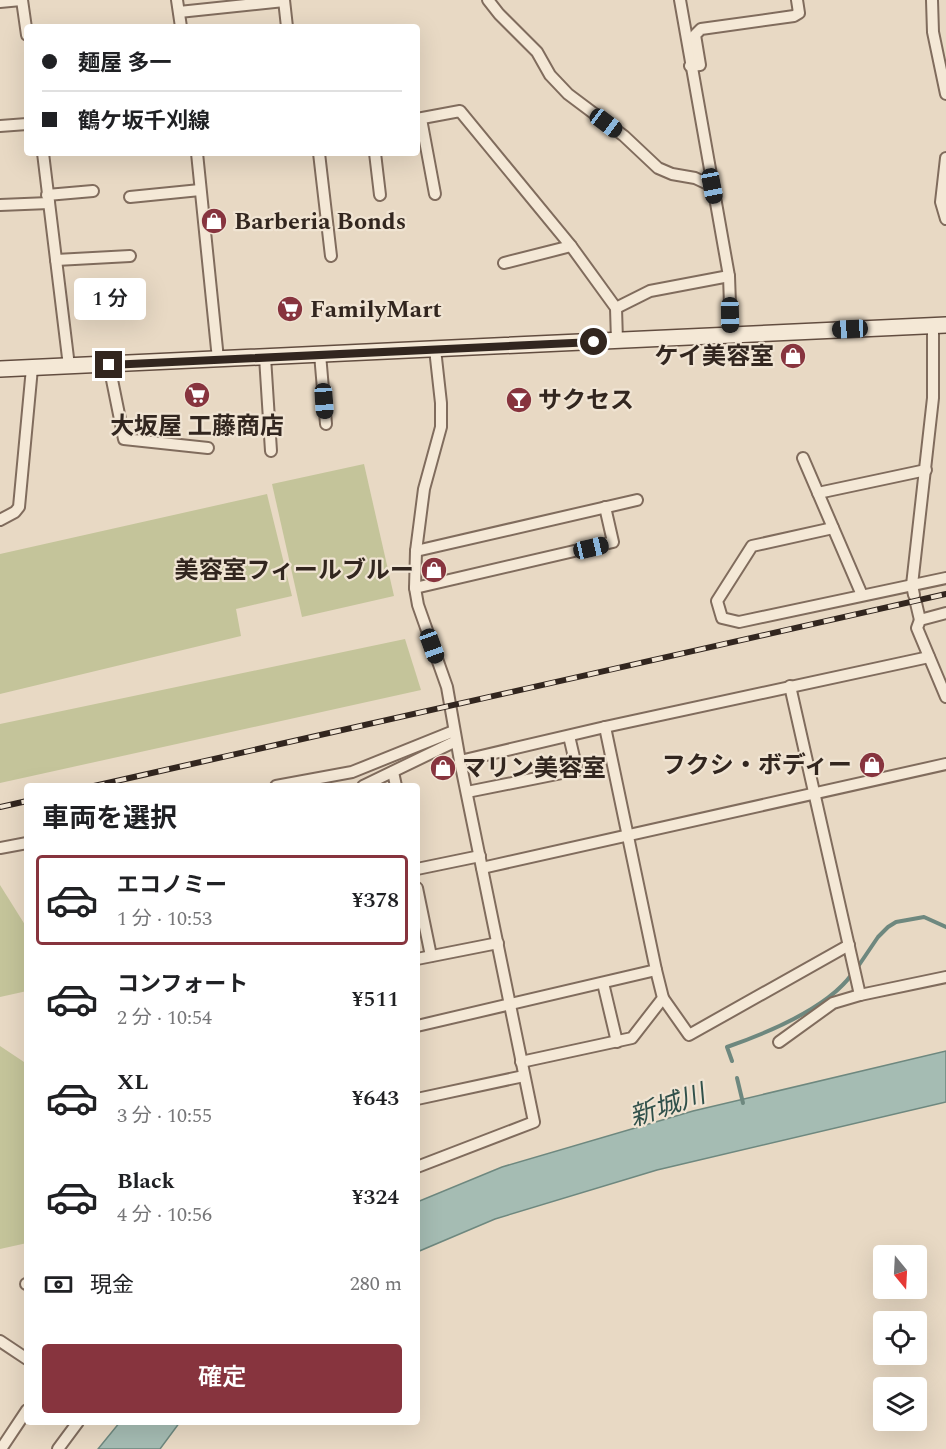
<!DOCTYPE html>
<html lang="ja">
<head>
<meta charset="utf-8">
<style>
  body { margin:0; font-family:Spectral,"Noto Sans JP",serif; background:#f6f6f6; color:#202124; height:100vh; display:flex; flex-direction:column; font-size:22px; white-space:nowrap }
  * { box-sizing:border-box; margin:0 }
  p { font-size:20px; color:#757577 }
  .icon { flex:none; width:33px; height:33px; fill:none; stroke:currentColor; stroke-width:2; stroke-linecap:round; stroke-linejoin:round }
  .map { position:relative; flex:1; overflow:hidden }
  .drawer { position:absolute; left:24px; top:783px; width:396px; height:642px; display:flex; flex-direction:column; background:#fff; border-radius:6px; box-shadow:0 6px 24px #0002 }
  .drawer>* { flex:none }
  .top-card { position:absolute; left:24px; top:24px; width:396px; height:132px; border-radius:6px; box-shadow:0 6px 24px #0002; display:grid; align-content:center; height:132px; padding:0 18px; background:#fff }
  .needle { width:39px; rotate:162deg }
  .controls { position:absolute; left:873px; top:1245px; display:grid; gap:12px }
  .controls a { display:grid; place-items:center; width:54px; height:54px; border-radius:6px; background:#fff; box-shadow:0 6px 24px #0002; font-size:30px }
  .end { position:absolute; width:27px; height:27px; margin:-14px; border:8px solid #32261f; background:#fff; box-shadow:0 0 0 3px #fff }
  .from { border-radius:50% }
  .bubble { position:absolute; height:42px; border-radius:6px; background:#fff; box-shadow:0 6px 24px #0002; font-size:20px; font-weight:600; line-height:42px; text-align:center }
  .car { position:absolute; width:18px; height:36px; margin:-18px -9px; border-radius:8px; box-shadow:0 0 4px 2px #0007; background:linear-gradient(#222 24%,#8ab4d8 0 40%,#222 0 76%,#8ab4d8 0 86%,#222 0) }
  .top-card b { display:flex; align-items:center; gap:21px; height:57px; font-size:22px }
  .top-card b+b { border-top:2px solid #e0e0e0 }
  .top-card i { width:15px; height:15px; background:#202124 }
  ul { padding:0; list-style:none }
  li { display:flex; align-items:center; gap:18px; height:90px; margin:0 12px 9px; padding:0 6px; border:3px solid transparent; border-radius:6px }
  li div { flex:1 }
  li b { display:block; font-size:22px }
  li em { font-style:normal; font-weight:600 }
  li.active { border-color:#87343e }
  li>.icon { width:54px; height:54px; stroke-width:1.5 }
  h2 { padding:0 18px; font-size:27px; line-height:72px }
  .pay { display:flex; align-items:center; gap:15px; height:66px; padding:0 18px; font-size:22px }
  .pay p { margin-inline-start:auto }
  .action { display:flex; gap:12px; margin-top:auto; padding:12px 18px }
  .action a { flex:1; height:69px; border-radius:6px; background:#87343e; color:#fff; font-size:24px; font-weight:600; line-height:69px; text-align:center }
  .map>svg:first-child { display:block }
  .green { fill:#c4c49a }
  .water { fill:#a5bcb3; stroke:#6e887f; stroke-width:1.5 }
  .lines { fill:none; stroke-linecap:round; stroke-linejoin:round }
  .stream { stroke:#6e887f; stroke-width:4 }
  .street-casing { stroke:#806c5d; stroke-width:14 }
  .secondary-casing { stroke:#624d40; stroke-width:18 }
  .street { stroke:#f4e8d6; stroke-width:10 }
  .secondary { stroke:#f4e8d6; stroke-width:15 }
  .rail-casing { stroke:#32261f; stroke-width:6 }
  .rail { stroke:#f0e4d3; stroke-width:4; stroke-dasharray:11; stroke-linecap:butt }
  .route { stroke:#32261f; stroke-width:8 }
  .labels { text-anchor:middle; stroke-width:4.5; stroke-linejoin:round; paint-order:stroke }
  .poi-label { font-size:24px; font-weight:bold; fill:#32261f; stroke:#f0e4d3; text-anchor:start }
  .water-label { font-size:26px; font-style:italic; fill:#30504a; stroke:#f0e4d3 }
</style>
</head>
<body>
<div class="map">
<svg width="946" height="1449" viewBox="0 0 946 1449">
  <rect width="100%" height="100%" fill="#e8d9c4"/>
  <g class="green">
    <path d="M364,464L394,596L302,617L272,484Z"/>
    <path d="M267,494L292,596L236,609L241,636L0,694V554Z"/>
    <path d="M405,639L421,690L0,783V724Z"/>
    <path d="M0,885L27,928V991L0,997Z"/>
    <path d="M0,1046L27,1064V1243L0,1249Z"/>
  </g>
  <g class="water">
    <path d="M946,1051V1102L657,1170L495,1219L417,1252V1202L502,1167L693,1111Z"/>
    <path d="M120,1422H180L160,1449H98Z"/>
  </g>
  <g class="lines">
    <g class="stream">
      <path d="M857,968L878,937L888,927L896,922L924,917L946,927"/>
      <path d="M732,1061L727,1047C767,1033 827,1009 852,974"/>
      <path d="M737,1078L743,1103"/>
    </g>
    <g class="street-casing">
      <g id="street">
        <path d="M22,0L27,35"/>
        <path d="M177,0L181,27"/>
        <path d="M284,0L287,27"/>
        <path d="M488,0L499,14L537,52L550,75L568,94L624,136L658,168L672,174L695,178L712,186"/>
        <path d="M680,0L729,276L731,334"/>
        <path d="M932,0L933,32L946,94"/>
        <path d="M0,2L21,0"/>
        <path d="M179,12L284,1"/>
        <path d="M690,66L700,65L695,35L701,29L794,16L799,13L797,0"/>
        <path d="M417,119L460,111L571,246L616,308L617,341"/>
        <path d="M421,119L435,194"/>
        <path d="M0,126L27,124"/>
        <path d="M43,153L69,366"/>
        <path d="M197,153L218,359"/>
        <path d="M319,153L331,256"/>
        <path d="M375,153L380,195"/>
        <path d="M946,158L941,202L946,219"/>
        <path d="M47,195L93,191"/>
        <path d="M130,197L200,190"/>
        <path d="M0,205L49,203"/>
        <path d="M56,260L130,256"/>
        <path d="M504,263L571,246"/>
        <path d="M616,308L650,291L729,276"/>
        <path d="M320,354L326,424"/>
        <path d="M265,357L271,451"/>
        <path d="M109,365L124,439L208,448"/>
        <path d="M803,458L862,595"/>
        <path d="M818,493L926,470"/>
        <path d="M0,520L15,512L19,507L32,368"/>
        <path d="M833,528L752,546L717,601L722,618L739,622L946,578"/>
        <path d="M416,551L637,500"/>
        <path d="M415,588L613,542L605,507"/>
        <path d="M914,595L912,585L933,398V326"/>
        <path d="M916,603L920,620"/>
        <path d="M946,613L920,620L917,628L946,697"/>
        <path d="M790,686L860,995"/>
        <path d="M460,761L605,727L929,657"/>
        <path d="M393,772L396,786"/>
        <path d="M276,786L352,772L454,731"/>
        <path d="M363,786L456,741"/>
        <path d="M467,792L577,770L569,736"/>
        <path d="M0,848L27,843"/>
        <path d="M482,868L946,764"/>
        <path d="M417,869L480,856"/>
        <path d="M417,888L431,956"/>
        <path d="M417,959L498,943"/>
        <path d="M603,983L617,1042"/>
        <path d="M663,998L689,1035L849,945"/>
        <path d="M417,1026L656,970L605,727"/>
        <path d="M779,1042L833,1003L860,995L946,977"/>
        <path d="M521,1062L632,1038L663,998L656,970"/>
        <path d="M417,1099L524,1076"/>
        <path d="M417,1167L534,1122L460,761L447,687L418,605L415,588L416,551L424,489L441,427V403L435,349"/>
        <path d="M26,1284H27"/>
        <path d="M0,1341L27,1359"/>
        <path d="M1,1449L27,1410"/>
        <path d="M58,1449L78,1422"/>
      </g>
    </g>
    <g class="secondary-casing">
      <path id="secondary" d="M0,369L946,325"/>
    </g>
    <use href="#street" class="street"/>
    <use href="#secondary" class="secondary"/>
    <g class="rail-casing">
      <g id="rail">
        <path d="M94,786L946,594"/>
        <path d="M0,807L27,801"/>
      </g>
    </g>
    <use href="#rail" class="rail"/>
  </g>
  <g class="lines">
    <path class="route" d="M109,365L594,342"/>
  </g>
  <defs>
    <g id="shop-disc" transform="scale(1.35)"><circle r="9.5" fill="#87343e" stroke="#f0e4d3"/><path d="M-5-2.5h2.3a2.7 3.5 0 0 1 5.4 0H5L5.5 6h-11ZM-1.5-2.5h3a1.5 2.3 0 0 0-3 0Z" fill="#fff"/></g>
    <g id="supermarket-disc" transform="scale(1.35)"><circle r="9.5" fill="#87343e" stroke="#f0e4d3"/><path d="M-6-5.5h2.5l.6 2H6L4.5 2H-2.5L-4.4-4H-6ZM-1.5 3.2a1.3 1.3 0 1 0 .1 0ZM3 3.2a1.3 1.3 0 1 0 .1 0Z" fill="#fff"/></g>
    <g id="bar-disc" transform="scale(1.35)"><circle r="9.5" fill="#87343e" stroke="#f0e4d3"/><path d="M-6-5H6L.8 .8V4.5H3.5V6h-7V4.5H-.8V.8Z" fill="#fff"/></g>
  </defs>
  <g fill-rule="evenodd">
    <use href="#shop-disc" x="214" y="221"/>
    <use href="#supermarket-disc" x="290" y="309"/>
    <use href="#shop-disc" x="793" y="356"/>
    <use href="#supermarket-disc" x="197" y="395"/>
    <use href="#bar-disc" x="519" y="400"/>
    <use href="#shop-disc" x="434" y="570"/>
    <use href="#shop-disc" x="872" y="765"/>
    <use href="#shop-disc" x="443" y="768"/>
  </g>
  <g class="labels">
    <g class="poi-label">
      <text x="234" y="229">Barberia Bonds</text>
      <text x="310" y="317">FamilyMart</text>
      <text x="774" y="364" text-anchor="end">ケイ美容室</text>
      <text x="538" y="408">サクセス</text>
      <text x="197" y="434" text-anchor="middle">大坂屋 工藤商店</text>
      <text x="414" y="578" text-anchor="end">美容室フィールブルー</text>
      <text x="852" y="773" text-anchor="end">フクシ・ボディー</text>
      <text x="462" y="776">マリン美容室</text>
    </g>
    <g class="water-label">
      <text transform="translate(667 1105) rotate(-19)" y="9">新城川</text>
    </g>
  </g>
</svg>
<div class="controls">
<a><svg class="needle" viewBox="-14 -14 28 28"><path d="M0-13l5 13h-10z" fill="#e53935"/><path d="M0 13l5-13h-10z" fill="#757577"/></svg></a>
<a><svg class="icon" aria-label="locate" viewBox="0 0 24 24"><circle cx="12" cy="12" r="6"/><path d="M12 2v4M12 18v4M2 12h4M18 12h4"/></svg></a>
<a><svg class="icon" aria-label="layers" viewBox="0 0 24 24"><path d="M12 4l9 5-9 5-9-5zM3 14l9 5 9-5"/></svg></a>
</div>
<i class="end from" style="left:594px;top:342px"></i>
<i class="end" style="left:109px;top:365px"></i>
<div class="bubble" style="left:74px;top:278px;width:72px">1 分</div>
<i class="car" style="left:606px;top:123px;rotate:127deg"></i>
<i class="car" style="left:712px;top:186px;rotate:169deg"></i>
<i class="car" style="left:730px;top:315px;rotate:179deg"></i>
<i class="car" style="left:850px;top:329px;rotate:267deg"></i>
<i class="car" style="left:324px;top:401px;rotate:176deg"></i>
<i class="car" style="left:591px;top:548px;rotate:77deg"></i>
<i class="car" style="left:432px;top:646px;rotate:160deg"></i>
<div class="top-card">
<b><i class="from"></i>麺屋 多一</b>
<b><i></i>鶴ケ坂千刈線</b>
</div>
<section class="drawer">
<h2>車両を選択</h2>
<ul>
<li class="active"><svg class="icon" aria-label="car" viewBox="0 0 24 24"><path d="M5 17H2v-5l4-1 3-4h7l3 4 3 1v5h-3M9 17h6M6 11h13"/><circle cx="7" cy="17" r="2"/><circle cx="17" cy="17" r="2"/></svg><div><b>エコノミー</b><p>1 分 · 10:53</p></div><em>¥378</em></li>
<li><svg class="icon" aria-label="car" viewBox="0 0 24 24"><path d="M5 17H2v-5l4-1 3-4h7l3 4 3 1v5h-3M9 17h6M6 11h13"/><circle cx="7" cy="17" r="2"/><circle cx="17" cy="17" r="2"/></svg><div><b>コンフォート</b><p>2 分 · 10:54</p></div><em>¥511</em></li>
<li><svg class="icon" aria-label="car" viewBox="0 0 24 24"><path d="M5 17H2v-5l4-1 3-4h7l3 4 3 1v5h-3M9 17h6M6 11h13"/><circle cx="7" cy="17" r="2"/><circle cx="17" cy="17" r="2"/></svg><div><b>XL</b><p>3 分 · 10:55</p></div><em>¥643</em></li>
<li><svg class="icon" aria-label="car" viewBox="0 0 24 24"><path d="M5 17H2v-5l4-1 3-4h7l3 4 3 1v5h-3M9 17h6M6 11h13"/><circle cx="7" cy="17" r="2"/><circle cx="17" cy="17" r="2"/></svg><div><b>Black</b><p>4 分 · 10:56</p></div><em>¥324</em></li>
</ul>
<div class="pay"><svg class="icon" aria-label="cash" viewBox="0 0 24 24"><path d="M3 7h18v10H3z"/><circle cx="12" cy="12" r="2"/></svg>現金<p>280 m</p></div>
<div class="action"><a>確定</a></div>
</section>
</div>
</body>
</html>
